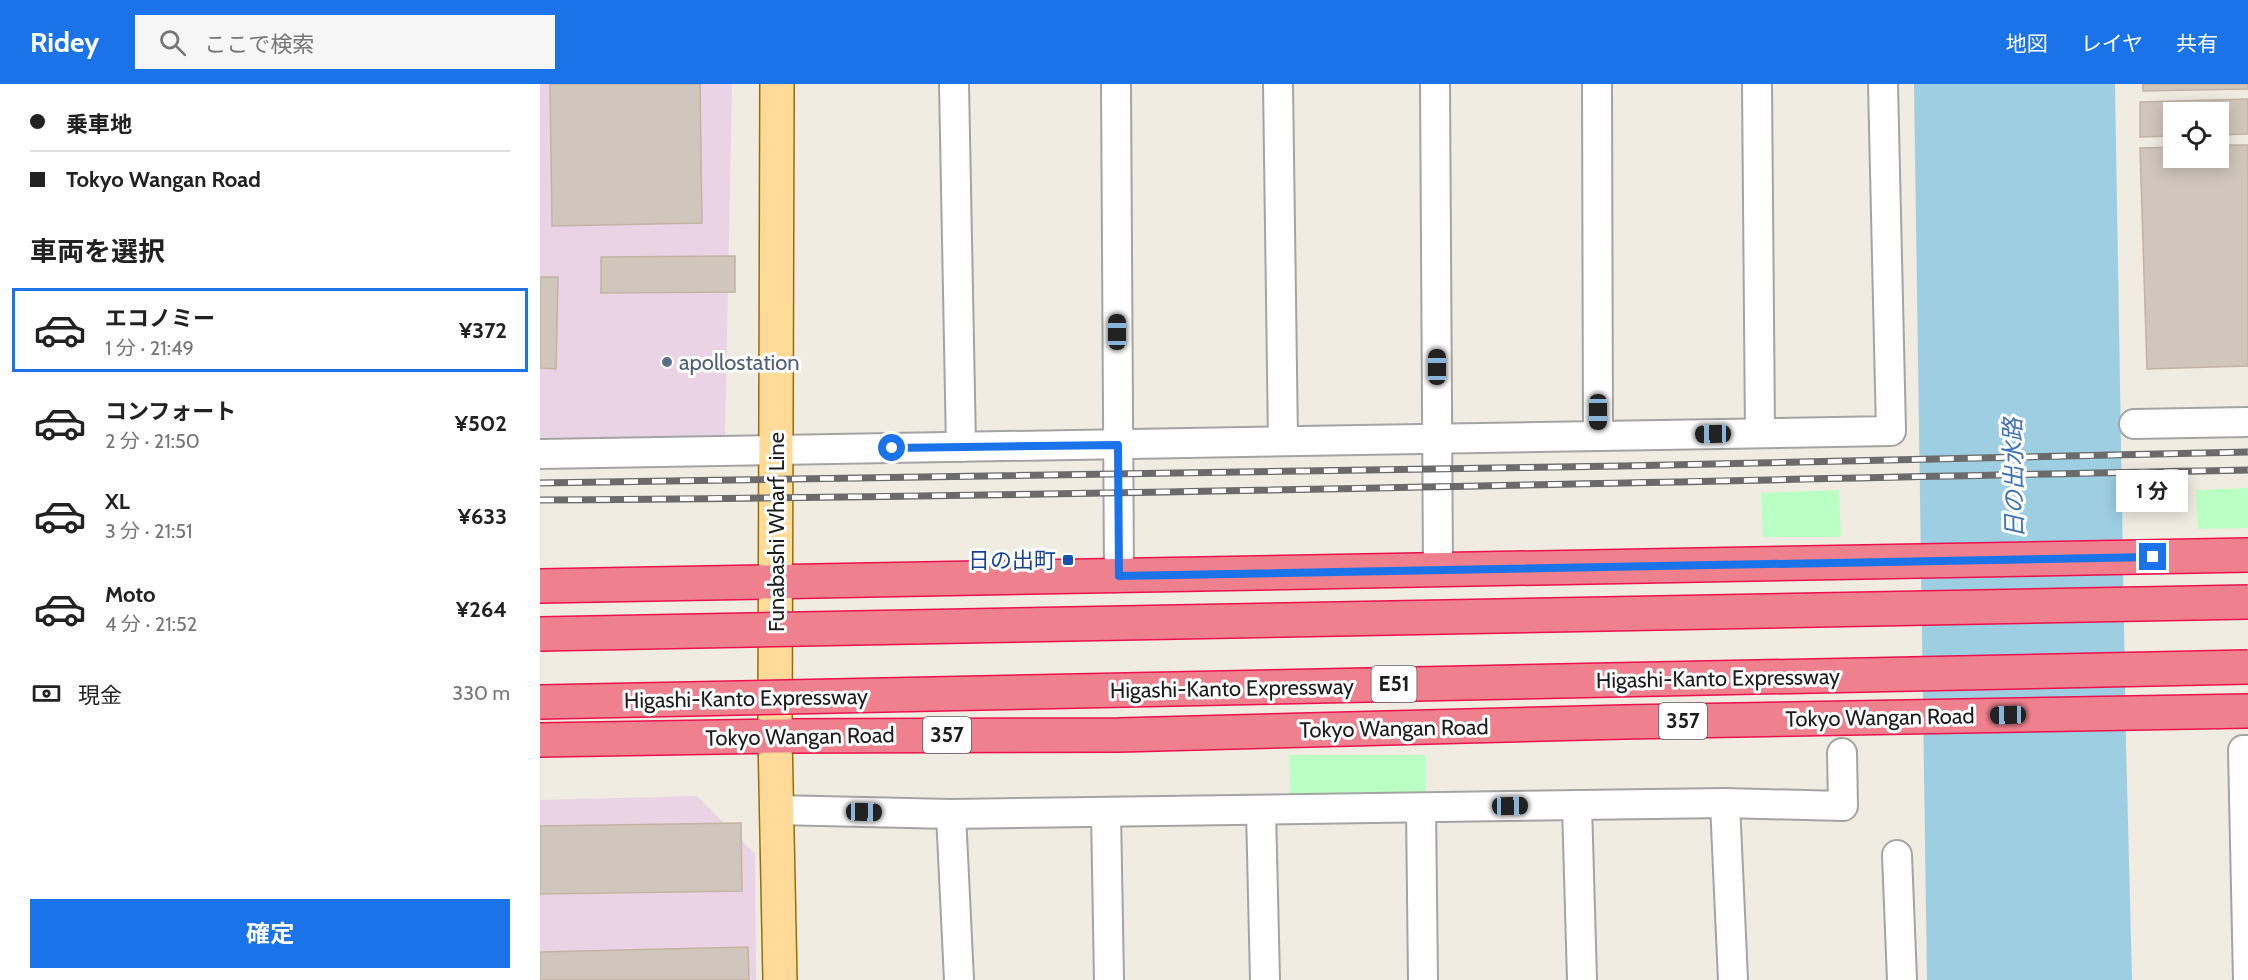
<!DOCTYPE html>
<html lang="ja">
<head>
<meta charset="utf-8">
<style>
  body { margin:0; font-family:Cabin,"Noto Sans JP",sans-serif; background:#f6f6f6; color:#222; height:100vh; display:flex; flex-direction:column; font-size:22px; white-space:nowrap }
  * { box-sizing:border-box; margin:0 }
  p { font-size:20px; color:#767676 }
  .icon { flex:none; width:33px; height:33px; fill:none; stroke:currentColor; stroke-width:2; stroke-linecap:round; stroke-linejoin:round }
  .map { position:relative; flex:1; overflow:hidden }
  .panel { display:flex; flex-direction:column; background:#fff; width:540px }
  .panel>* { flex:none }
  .top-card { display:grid; align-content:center; height:132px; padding:0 30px; background:#fff }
  .fabs { position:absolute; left:1623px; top:18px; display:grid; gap:12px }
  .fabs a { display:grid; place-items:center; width:66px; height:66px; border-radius:0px; background:#fff; box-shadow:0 3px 15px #0003; font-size:30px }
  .end { position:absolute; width:27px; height:27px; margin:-14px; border:8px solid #1a73e8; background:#fff; box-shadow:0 0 0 3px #fff }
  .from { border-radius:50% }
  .bubble { position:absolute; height:42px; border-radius:0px; background:#fff; box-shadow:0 3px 15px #0003; font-size:20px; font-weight:700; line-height:42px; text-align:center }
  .car { position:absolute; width:18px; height:36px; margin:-18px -9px; border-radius:8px; box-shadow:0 0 4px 2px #0007; background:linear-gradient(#222 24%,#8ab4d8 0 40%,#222 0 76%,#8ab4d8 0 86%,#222 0) }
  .top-card b { display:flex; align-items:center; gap:21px; height:57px; font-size:22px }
  .top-card b+b { border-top:2px solid #e0e0e0 }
  .top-card i { width:15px; height:15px; background:#222 }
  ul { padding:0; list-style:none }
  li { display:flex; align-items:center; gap:18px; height:84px; margin:0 12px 9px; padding:0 18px; border:3px solid transparent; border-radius:0px }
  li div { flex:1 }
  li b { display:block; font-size:22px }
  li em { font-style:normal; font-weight:700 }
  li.current { border-color:#1a73e8 }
  li>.icon { width:54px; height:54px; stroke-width:1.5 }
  h2 { padding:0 30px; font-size:27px; line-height:72px }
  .pay { display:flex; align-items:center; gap:15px; height:66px; padding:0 30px; font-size:22px }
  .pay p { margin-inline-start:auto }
  .button { display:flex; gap:12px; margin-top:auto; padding:12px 30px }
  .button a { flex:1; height:69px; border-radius:0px; background:#1a73e8; color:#fff; font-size:24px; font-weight:700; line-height:69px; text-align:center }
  header { display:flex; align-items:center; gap:36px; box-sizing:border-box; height:84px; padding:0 30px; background:#1a73e8; color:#fff }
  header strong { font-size:28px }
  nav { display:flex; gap:33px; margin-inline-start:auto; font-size:21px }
  .search { width:420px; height:54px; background:#f6f6f6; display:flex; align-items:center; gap:15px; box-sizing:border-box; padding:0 21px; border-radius:0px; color:#767676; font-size:22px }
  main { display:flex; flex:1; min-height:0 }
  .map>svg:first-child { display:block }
  .industrial { fill:#e9d3e4 }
  .park { fill:#baffc4 }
  .water { fill:#9ecee2 }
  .building { fill:#d0c6bb; stroke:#c3b3a3; stroke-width:1.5 }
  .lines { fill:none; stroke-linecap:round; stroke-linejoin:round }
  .minor-casing { stroke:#a4a4a4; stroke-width:32 }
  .major-casing { stroke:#976f00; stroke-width:36 }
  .highway-casing { stroke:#eb124d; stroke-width:36 }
  .minor { stroke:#fff; stroke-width:28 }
  .major { stroke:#ffda98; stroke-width:33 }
  .highway { stroke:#ef818e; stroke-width:33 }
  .rail-casing { stroke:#6b6b6b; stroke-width:7 }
  .rail { stroke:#fff; stroke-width:4.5; stroke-dasharray:14; stroke-linecap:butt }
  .highway-bridge-casing { stroke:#eb124d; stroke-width:36; stroke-linecap:butt }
  .highway-bridge { stroke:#ef818e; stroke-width:33 }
  .route { stroke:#1a73e8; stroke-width:8 }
  .service-dot { fill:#5c6f8a; stroke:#fff; stroke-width:2 }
  .transit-dot { fill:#1a4fb4; stroke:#fff; stroke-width:2 }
  .labels { text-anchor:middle; stroke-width:6; stroke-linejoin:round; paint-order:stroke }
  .shield { fill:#fff; stroke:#616161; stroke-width:1.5 }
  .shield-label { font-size:21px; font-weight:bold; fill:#1d1d1d }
  .service-label { font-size:22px; fill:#4e5e75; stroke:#fff; text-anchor:start }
  .street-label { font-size:22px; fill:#1d1d1d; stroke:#fff }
  .transit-label { font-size:22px; fill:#164399; stroke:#fff; text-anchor:end }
  .water-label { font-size:24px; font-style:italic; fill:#4073b6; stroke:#fff }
</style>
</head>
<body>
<header>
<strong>Ridey</strong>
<div class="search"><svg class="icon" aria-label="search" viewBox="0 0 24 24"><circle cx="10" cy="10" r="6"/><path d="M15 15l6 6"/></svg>ここで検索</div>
<nav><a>地図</a><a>レイヤ</a><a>共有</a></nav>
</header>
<main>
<section class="panel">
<div class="top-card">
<b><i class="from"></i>乗車地</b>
<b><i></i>Tokyo Wangan Road</b>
</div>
<h2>車両を選択</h2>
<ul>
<li class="current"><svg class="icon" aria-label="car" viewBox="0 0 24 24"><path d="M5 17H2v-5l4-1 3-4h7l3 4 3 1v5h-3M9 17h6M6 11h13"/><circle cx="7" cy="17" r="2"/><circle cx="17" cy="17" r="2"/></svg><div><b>エコノミー</b><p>1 分 · 21:49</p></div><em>¥372</em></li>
<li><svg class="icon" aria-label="car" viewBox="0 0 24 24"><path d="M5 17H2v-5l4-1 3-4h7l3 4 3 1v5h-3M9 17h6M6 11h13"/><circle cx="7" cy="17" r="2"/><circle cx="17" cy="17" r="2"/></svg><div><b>コンフォート</b><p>2 分 · 21:50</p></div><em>¥502</em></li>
<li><svg class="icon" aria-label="car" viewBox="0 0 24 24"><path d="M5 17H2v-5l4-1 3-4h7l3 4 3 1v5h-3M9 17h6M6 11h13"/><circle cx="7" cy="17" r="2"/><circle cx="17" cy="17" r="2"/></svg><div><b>XL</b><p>3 分 · 21:51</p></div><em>¥633</em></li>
<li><svg class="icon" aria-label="car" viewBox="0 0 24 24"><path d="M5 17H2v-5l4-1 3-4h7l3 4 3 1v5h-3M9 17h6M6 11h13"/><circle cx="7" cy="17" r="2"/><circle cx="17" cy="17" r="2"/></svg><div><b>Moto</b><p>4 分 · 21:52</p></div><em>¥264</em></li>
</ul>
<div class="pay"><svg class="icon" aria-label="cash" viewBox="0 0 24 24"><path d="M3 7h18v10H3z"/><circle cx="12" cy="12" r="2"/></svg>現金<p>330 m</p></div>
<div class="button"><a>確定</a></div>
</section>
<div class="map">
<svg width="1708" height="896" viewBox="0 0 1708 896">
  <rect width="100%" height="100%" fill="#f0ece2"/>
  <g class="industrial">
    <path d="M0,0H192L185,352L0,355Z"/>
    <path d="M157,712L215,770L216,896H0V716Z"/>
  </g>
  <g class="park">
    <path d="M1708,404V444L1658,445L1656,406Z"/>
    <path d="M1299,406L1301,453H1223L1221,409Z"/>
    <path d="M749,671H886V712L750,715Z"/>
  </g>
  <path class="water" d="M1374,0H1575L1586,660L1592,896H1387Z"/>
  <g class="building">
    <path d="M10,0H160L162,139L12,142Z"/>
    <path d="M1603,0H1708V5L1603,7Z"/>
    <path d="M1708,15V50L1678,51V28H1634V52L1600,53V18Z"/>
    <path d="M1678,61H1708V282L1607,285L1600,64L1634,63V74H1678Z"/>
    <path d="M195,172V208L61,209V173Z"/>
    <path d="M0,193H18L16,285L0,284Z"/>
    <path d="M201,739L202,807L0,810V742Z"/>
    <path d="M208,863L209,896H0V868Z"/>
  </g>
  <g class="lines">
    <g class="minor-casing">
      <g id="minor">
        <path d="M414,0L421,363"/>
        <path d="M576,0L579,492"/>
        <path d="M738,0L743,357"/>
        <path d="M895,0L898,485"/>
        <path d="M1057,0L1058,351"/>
        <path d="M1217,0L1220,349"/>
        <path d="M1594,340L1708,338"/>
        <path d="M0,370L1351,347L1343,0"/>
        <path d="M1185,719L1193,896"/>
        <path d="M1037,721L1042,896"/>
        <path d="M881,724L883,896"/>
        <path d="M236,726L411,730L1185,719L1303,722L1302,669"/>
        <path d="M721,726L725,896"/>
        <path d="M566,728L569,896"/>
        <path d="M411,730L419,896"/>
        <path d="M1357,771L1362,896"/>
        <path d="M1708,896L1703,666H1708"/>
      </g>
    </g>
    <g class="major-casing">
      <path id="major" d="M237,0L235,652L240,896"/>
    </g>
    <g class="highway-casing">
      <g id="highway">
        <path d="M0,502L1708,471"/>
        <path d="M0,656L235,652L579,651L1084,638L1708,627"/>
      </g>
    </g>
    <use href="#minor" class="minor"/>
    <use href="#major" class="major"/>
    <use href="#highway" class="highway"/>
    <g class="rail-casing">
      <g id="rail">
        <path d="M0,399L1082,382L1708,368"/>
        <path d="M0,416C569,412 1139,397 1708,386"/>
      </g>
    </g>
    <use href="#rail" class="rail"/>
    <g class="highway-bridge-casing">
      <g id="highway-bridge">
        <path d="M0,550L1708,518"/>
        <path d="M0,618L1708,583"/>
      </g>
    </g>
    <use href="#highway-bridge" class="highway-bridge"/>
  </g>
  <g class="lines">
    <path class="route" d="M352,364L578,361L579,492L1613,473"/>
  </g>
  <circle class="service-dot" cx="127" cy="278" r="6"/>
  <rect class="transit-dot" x="522" y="470" width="12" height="12" rx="3"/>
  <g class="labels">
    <g class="shield">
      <rect x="831.5" y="582" width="45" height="36" rx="4.5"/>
      <rect x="1119" y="619" width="48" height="36" rx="4.5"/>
      <rect x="383" y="633" width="48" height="36" rx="4.5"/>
    </g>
    <g class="shield-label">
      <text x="854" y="607">E51</text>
      <text x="1143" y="644">357</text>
      <text x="407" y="658">357</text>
    </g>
    <g class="service-label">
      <text x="139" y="286">apollostation</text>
    </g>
    <g class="street-label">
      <text transform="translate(236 448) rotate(-90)" y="8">Funabashi Wharf Line</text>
      <text transform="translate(1178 594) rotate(-1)" y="8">Higashi-Kanto Expressway</text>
      <text transform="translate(692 604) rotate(-1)" y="8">Higashi-Kanto Expressway</text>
      <text transform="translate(206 614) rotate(-1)" y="8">Higashi-Kanto Expressway</text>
      <text transform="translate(1340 633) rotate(-1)" y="8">Tokyo Wangan Road</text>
      <text transform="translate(854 644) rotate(-1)" y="8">Tokyo Wangan Road</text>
      <text transform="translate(260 652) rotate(-1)" y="8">Tokyo Wangan Road</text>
    </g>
    <g class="transit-label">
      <text x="516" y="484">日の出町</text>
    </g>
    <g class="water-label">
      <text transform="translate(1474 394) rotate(-91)" y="8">日の出水路</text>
    </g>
  </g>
</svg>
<div class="fabs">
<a><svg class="icon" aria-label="locate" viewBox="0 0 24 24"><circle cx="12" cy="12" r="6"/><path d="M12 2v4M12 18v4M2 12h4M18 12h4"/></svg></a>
</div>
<i class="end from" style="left:352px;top:364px"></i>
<i class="end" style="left:1613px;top:473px"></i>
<div class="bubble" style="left:1576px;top:386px;width:72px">1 分</div>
<i class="car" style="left:577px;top:248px;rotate:0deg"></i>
<i class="car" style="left:897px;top:283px;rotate:0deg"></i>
<i class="car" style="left:1058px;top:328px;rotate:180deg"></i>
<i class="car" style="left:1173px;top:350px;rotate:269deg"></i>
<i class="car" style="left:1468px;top:631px;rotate:269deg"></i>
<i class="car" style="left:970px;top:722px;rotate:89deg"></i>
<i class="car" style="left:324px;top:728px;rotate:91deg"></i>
</div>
</main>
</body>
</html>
